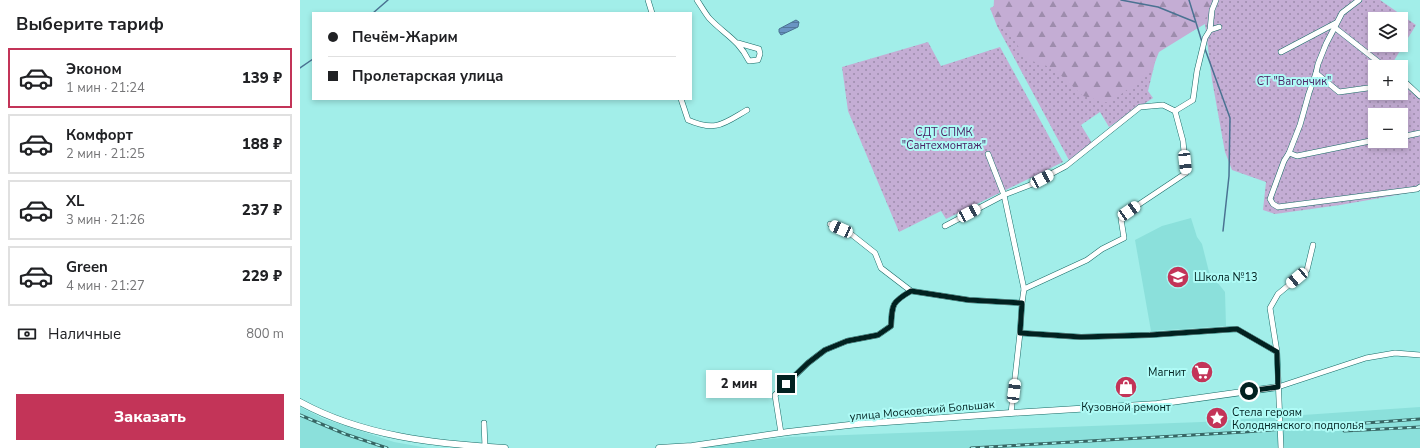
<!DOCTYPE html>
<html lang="ru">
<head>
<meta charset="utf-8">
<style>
  body { margin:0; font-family:"Nunito Sans",sans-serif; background:#f2f2f2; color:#202124; height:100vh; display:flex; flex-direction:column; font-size:15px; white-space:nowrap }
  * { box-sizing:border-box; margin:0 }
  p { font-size:13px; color:#757577 }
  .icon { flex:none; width:22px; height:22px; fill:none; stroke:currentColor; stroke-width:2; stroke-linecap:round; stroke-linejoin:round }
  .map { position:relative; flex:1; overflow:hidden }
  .drawer { display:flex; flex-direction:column; background:#fff; width:300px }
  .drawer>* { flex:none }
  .top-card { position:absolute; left:12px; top:12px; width:380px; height:88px; border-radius:0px; box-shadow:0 2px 6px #0003; display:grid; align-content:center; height:88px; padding:0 16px; background:#fff }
  .tools { position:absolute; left:1068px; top:12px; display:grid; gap:8px }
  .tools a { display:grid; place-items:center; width:40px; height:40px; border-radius:0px; background:#fff; box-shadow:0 2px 6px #0003; font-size:20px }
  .end { position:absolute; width:18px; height:18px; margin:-9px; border:5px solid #012120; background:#fff; box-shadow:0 0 0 2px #fff }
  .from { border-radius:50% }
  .bubble { position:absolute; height:28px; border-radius:0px; background:#fff; box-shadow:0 2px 6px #0003; font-size:13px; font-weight:800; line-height:28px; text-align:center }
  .car { position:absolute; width:12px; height:24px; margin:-12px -6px; border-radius:5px; box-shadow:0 0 3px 1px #0007; background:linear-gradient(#fff 24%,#345 0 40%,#fff 0 76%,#345 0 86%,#fff 0) }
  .top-card b { display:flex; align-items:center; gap:14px; height:38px; font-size:15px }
  .top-card b+b { border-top:1px solid #e0e0e0 }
  .top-card i { width:10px; height:10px; background:#202124 }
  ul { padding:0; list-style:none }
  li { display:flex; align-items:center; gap:12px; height:60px; margin:0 8px 6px; padding:0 8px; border:2px solid #e0e0e0; border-radius:0px }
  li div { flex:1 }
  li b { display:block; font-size:15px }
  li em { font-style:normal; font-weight:800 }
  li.current { border-color:#c33458 }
  li>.icon { width:36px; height:36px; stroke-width:1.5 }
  h2 { padding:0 16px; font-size:18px; line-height:48px }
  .pay { display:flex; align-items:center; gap:10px; height:44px; padding:0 16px; font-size:15px }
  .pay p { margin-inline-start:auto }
  .action { display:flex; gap:8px; margin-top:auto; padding:8px 16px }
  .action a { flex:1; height:46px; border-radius:0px; background:#c33458; color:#fff; font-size:16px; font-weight:800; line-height:46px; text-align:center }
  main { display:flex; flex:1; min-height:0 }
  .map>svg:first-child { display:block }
  .built { fill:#8be0db }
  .green { fill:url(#green-dots); fill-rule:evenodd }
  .forest { fill:url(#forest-firs) }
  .water { fill:url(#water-rules); stroke:#4a7292 }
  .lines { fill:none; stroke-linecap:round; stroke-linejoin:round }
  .stream { stroke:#4a7292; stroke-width:1.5 }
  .minor-casing { stroke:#176a66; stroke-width:6 }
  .tertiary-casing { stroke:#176a66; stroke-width:7 }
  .minor { stroke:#fff; stroke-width:5 }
  .tertiary { stroke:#fff; stroke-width:6 }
  .rail-casing { stroke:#376664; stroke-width:3 }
  .rail { stroke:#affbf6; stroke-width:1.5; stroke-dasharray:4.5; stroke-linecap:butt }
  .route { stroke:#012120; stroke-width:5 }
  .labels { text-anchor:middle; stroke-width:4; stroke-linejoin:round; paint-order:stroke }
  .park-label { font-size:11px; fill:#4b2264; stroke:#affbf6 }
  .poi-label { font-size:11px; fill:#012120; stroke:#affbf6; text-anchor:start }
  .street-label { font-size:11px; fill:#012120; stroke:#affbf6 }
</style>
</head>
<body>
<main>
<section class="drawer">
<h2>Выберите тариф</h2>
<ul>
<li class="current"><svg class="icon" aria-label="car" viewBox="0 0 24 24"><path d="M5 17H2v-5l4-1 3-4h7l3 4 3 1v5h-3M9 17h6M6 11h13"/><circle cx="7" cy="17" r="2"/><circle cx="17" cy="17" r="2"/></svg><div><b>Эконом</b><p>1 мин · 21:24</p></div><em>139 ₽</em></li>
<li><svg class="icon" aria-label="car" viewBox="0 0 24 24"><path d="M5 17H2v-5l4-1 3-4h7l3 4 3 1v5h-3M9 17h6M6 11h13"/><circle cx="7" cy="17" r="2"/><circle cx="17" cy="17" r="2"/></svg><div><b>Комфорт</b><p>2 мин · 21:25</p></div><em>188 ₽</em></li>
<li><svg class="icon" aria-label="car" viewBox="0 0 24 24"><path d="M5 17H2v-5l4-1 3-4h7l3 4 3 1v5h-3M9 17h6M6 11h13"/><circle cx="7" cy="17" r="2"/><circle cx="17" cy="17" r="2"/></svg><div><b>XL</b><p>3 мин · 21:26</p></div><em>237 ₽</em></li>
<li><svg class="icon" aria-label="car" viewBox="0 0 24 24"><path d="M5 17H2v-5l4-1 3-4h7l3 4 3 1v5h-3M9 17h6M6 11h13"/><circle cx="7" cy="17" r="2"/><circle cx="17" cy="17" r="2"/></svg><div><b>Green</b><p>4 мин · 21:27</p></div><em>229 ₽</em></li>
</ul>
<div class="pay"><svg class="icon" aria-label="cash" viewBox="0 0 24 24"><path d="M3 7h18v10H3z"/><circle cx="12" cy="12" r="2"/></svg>Наличные<p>800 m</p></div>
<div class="action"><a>Заказать</a></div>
</section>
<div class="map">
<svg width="1120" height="448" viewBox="0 0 1120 448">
  <defs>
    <pattern id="green-dots" width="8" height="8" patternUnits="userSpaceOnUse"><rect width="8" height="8" fill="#c4add4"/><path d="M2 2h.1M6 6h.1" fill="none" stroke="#9d8cac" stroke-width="1.8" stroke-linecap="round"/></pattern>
    <pattern id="forest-firs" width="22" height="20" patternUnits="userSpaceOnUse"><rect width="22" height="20" fill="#c4add4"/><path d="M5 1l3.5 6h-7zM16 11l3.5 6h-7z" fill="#9d8cac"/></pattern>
    <pattern id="water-rules" width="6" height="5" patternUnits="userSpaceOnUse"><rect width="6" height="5" fill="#6994c3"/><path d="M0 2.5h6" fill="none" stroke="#54789e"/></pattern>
  </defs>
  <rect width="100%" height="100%" fill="#a2eee9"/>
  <g class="built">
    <path d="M891,218L897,237L902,244L909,272L925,292L926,326L851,331L835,240L862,226Z"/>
    <path d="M0,407L24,419L94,442L128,448H0Z"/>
    <path d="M1120,407V448H389L490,437L902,422Z"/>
  </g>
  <g class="green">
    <path d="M708,0H1080L1116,25L1090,67H1075V93H1101V83L1120,99V191L1040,205L975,214L963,210L966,182L932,170L925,152L912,80L905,24L858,50L848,91L853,98L809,127L800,112L781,125L792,143L770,162L697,26L690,8ZM1075,19H1101V45H1075ZM1075,115H1101V141H1075Z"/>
    <path d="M628,42L641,66L700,47L763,162L646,219L641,211L599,232L548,111L542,67Z"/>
  </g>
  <path class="forest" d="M694,0H915L901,26L859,52L851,72L809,103L783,96L753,68L726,59L715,41L693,16Z"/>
  <path class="water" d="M496,20L499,22L498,27L481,35L479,32V29Z"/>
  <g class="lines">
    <g class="stream">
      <path d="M821,0L858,7L895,22"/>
      <path d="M889,0L902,42"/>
      <path d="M73,13L88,0"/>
      <path d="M905,49L930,118L929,176L923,231"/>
      <path d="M0,68L13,59"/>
    </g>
    <g class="minor-casing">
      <g id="minor">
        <path d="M348,0L352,13"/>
        <path d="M397,0C401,6 405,13 409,18C425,35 438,39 449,61L458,60L460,54L459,49L438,43"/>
        <path d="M1059,0L1042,13L1026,44L1018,64L1016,73L1009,93L1000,125L989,153L984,161L970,199L973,204L978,207L1117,189L1120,187"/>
        <path d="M1034,27L1085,67"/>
        <path d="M910,30L919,27"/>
        <path d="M981,52L1036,23"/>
        <path d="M1016,73L1039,92L1075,87"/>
        <path d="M1101,83L1105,82L1120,96"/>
        <path d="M381,99L388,120C416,132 423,124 447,110"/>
        <path d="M875,111L893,100L897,71L905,38L910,30L912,10L916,0"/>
        <path d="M1101,137L1120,133"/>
        <path d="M989,153L997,156L1075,140"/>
        <path d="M688,154L704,195L724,289"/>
        <path d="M530,224L551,234L575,253L581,268L611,291L669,300L722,303L720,333L711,413"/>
        <path d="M645,226L704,195L730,185L766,166L840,107L863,105L875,111L883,141L886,173L829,211L821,219L824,238L802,249L787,260L724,289L722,303"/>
        <path d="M720,333L781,337L849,335L937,329L977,352L981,448"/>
        <path d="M977,352L970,308L978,294L1007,270L1013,245"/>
        <path d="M978,387L1066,358L1095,353L1120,355"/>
        <path d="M184,423L185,447"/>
        <path d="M481,433L475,395L508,363L525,350L547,341L578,335L591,326C592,304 592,302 611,291"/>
      </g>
    </g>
    <g class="tertiary-casing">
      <g id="tertiary">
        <path d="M0,402C62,436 135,444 205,448"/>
        <path d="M359,448L392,446L488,432L558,424L711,413L857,404L978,387"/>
      </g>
    </g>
    <use href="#minor" class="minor"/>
    <use href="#tertiary" class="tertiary"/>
    <g class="rail-casing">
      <g id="rail">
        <path d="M0,415L45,434L87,448"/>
        <path d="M1044,431L1120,427"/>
        <path d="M671,448L944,432L1120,419"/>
      </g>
    </g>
    <use href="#rail" class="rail"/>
  </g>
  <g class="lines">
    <path class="route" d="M486,384L508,363L525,350L547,341L578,335L591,326C592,304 592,302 611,291L669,300L722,303L720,333L781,337L850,335L937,329L977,352L978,387L949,391"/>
  </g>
  <defs>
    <g id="school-disc" transform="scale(1.15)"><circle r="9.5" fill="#c33458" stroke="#affbf6"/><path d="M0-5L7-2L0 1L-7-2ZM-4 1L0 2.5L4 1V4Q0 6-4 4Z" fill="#fff"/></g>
    <g id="supermarket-disc" transform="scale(1.15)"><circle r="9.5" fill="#c33458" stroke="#affbf6"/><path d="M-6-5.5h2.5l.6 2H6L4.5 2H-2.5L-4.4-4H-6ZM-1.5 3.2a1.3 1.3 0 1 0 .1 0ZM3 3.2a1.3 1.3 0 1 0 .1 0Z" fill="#fff"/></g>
    <g id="shop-disc" transform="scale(1.15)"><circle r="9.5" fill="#c33458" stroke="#affbf6"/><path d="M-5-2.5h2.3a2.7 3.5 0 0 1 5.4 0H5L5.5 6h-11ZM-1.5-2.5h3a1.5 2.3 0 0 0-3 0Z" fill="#fff"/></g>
    <g id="sight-disc" transform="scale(1.15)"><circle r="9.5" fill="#c33458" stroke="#affbf6"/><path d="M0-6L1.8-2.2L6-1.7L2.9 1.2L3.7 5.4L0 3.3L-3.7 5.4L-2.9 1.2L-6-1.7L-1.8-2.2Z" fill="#fff"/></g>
  </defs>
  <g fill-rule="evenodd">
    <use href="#school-disc" x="878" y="277"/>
    <use href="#supermarket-disc" x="902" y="372"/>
    <use href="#shop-disc" x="826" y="387"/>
    <use href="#sight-disc" x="917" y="418"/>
  </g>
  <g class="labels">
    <g class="park-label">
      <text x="994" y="85">СТ "Вагончик"</text>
      <text x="644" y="136">СДТ СПМК<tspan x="644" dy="13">"Сантехмонтаж"</tspan></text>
    </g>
    <g class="poi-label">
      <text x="894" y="281">Школа №13</text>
      <text x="886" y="376" text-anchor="end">Магнит</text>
      <text x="826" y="411" text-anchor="middle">Кузовной ремонт</text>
      <text x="932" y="416">Стела героям<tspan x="932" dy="13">Колоднянского подполья</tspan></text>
    </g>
    <g class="street-label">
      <text transform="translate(622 410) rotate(-5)" y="4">улица Московский Большак</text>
    </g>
  </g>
</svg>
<div class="tools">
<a><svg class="icon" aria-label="layers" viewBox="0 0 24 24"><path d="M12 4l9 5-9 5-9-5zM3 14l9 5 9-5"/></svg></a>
<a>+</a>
<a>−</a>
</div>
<i class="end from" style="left:949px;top:391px"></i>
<i class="end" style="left:486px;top:384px"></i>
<div class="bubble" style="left:406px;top:370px;width:66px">2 мин</div>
<i class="car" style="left:885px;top:162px;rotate:174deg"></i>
<i class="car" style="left:742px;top:179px;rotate:62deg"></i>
<i class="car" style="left:829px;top:211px;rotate:56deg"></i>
<i class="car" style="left:669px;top:213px;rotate:62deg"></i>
<i class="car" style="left:541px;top:229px;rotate:294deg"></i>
<i class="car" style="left:997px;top:278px;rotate:230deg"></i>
<i class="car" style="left:714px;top:391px;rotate:7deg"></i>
<div class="top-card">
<b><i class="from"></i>Печём-Жарим</b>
<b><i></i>Пролетарская улица</b>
</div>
</div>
</main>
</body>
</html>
